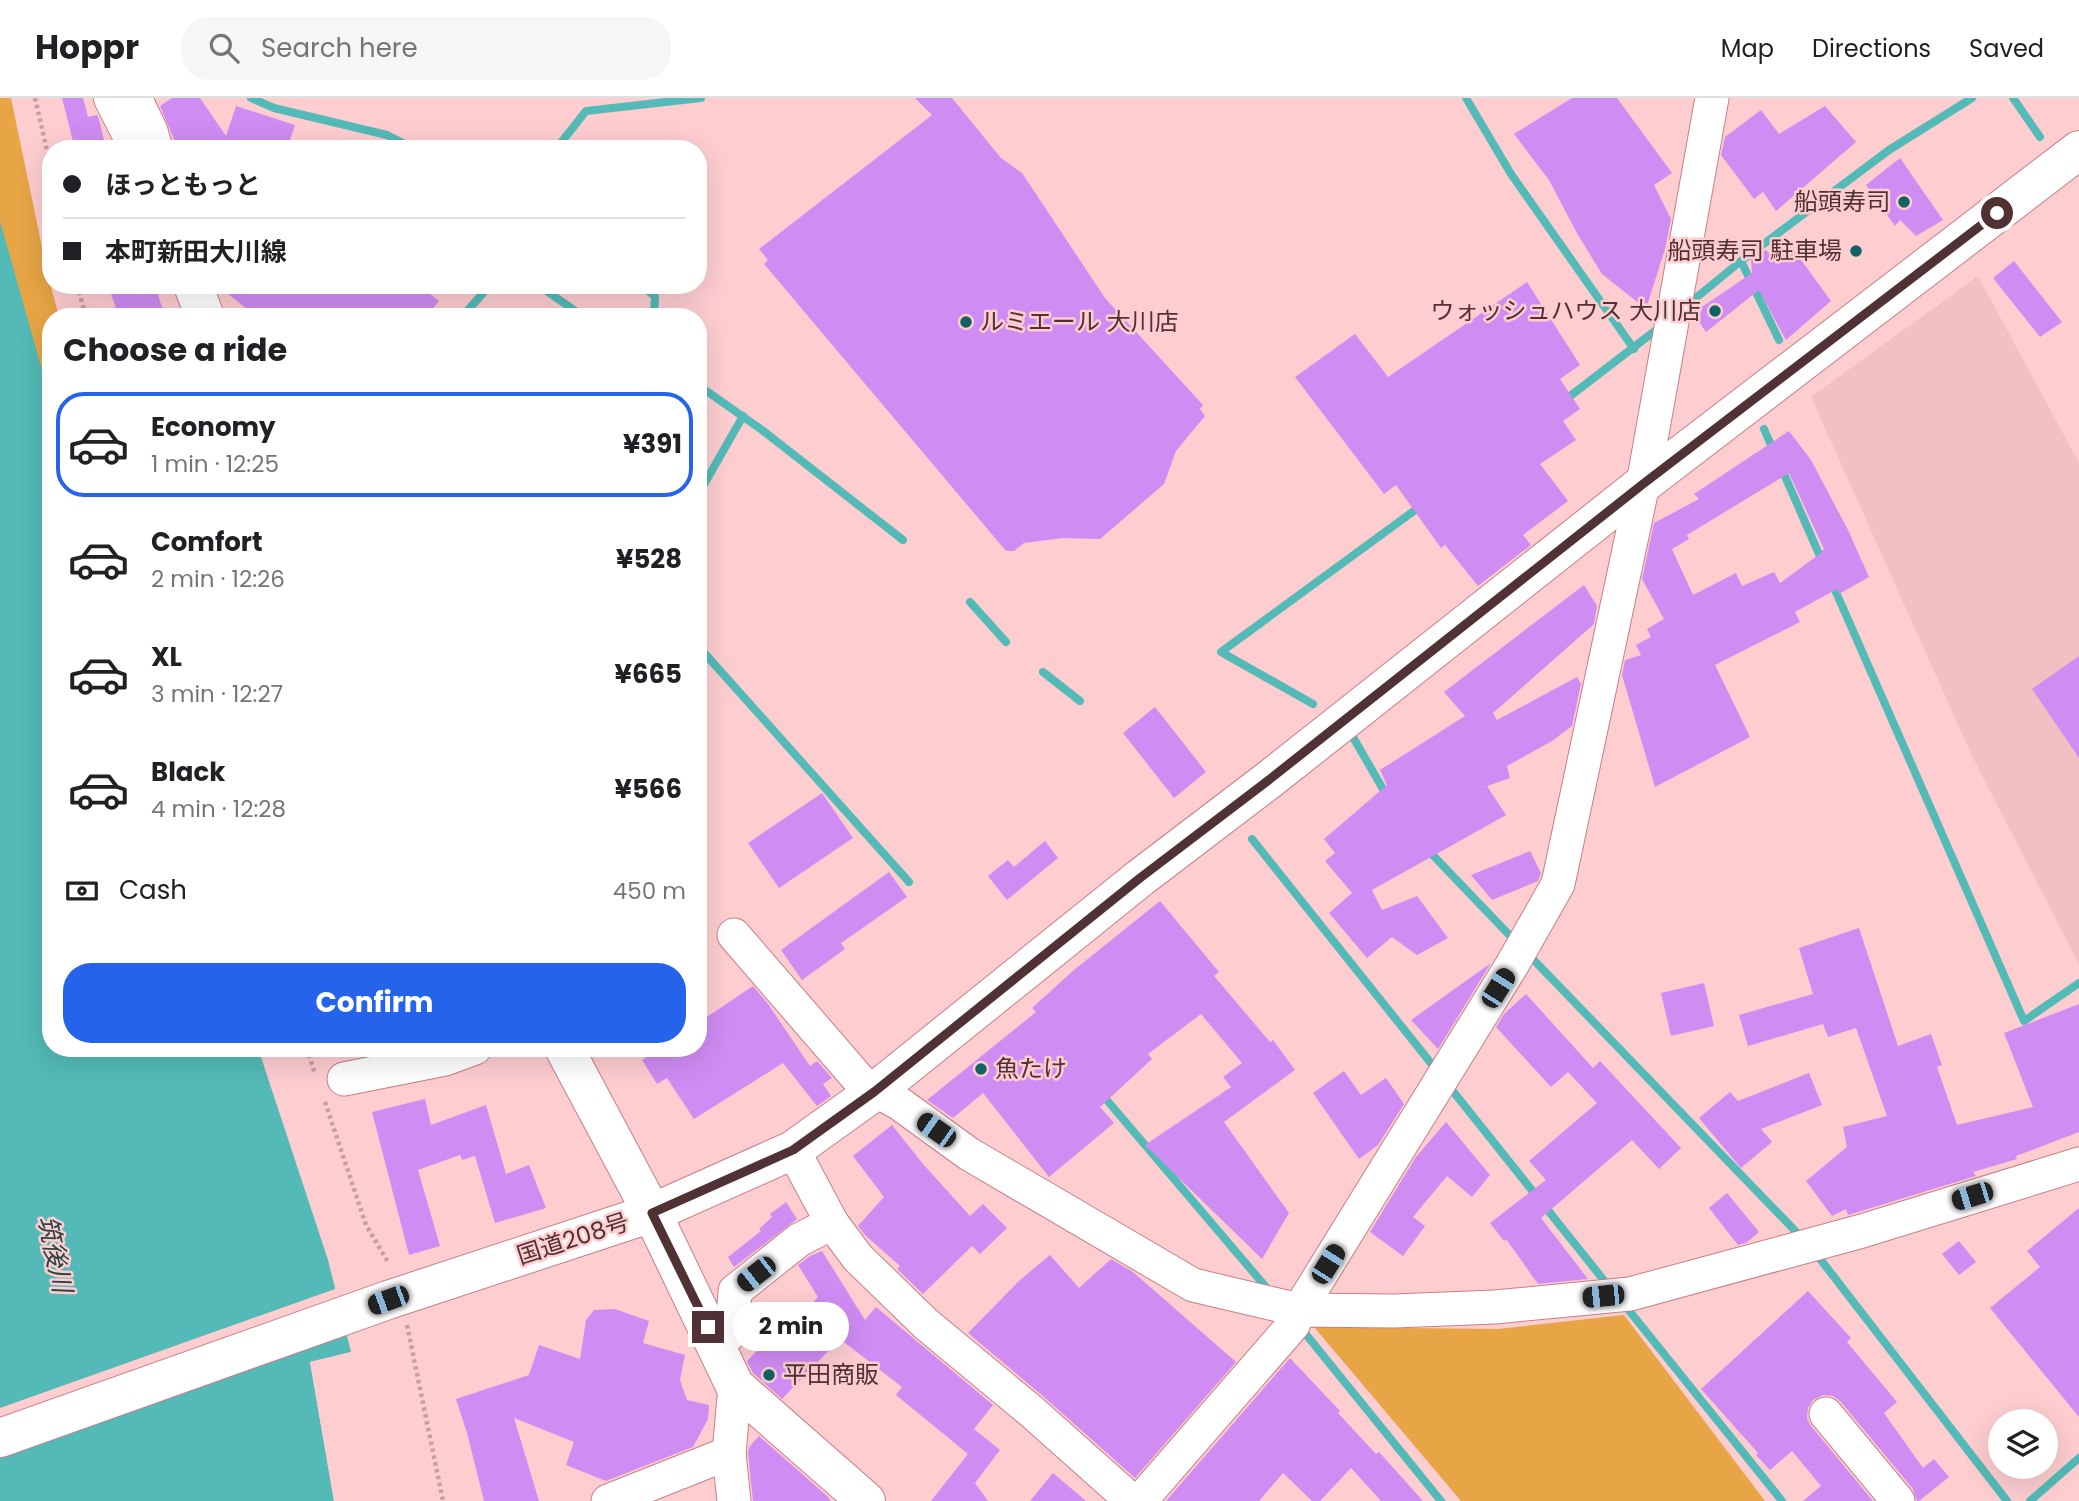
<!DOCTYPE html>
<html lang="en">
<head>
<meta charset="utf-8">
<style>
  body { margin:0; font-family:Poppins,"Noto Sans JP",sans-serif; background:#f6f6f6; color:#202124; height:100vh; display:flex; flex-direction:column; font-size:26px; white-space:nowrap }
  * { box-sizing:border-box; margin:0 }
  p { font-size:23px; color:#757577 }
  .icon { flex:none; width:38px; height:38px; fill:none; stroke:currentColor; stroke-width:2; stroke-linecap:round; stroke-linejoin:round }
  .map { position:relative; flex:1; overflow:hidden }
  .panel { position:absolute; left:42px; top:210px; width:665px; height:749px; display:flex; flex-direction:column; background:#fff; border-radius:28px; box-shadow:0 7px 28px #0002 }
  .panel>* { flex:none }
  .banner { position:absolute; left:42px; top:42px; width:665px; height:154px; border-radius:28px; box-shadow:0 7px 28px #0002; display:grid; align-content:center; height:154px; padding:0 21px; background:#fff }
  .buttons { position:absolute; left:1988px; top:1311px; display:grid; gap:14px }
  .buttons a { display:grid; place-items:center; width:70px; height:70px; border-radius:50%; background:#fff; box-shadow:0 7px 28px #0002; font-size:35px }
  .end { position:absolute; width:32px; height:32px; margin:-16px; border:9px solid #503134; background:#fff; box-shadow:0 0 0 4px #fff }
  .from { border-radius:50% }
  .bubble { position:absolute; height:49px; border-radius:24px; background:#fff; box-shadow:0 7px 28px #0002; font-size:23px; font-weight:700; line-height:49px; text-align:center }
  .car { position:absolute; width:21px; height:42px; margin:-21px -10px; border-radius:9px; box-shadow:0 0 5px 2px #0007; background:linear-gradient(#222 24%,#8ab4d8 0 40%,#222 0 76%,#8ab4d8 0 86%,#222 0) }
  .banner b { display:flex; align-items:center; gap:24px; height:66px; font-size:26px }
  .banner b+b { border-top:2px solid #e0e0e0 }
  .banner i { width:18px; height:18px; background:#202124 }
  ul { padding:0; list-style:none }
  li { display:flex; align-items:center; gap:21px; height:105px; margin:0 14px 10px; padding:0 7px; border:4px solid transparent; border-radius:28px }
  li div { flex:1 }
  li b { display:block; font-size:26px }
  li em { font-style:normal; font-weight:700 }
  li.current { border-color:#2563eb }
  li>.icon { width:63px; height:63px; stroke-width:1.5 }
  h2 { padding:0 21px; font-size:32px; line-height:84px }
  .pay { display:flex; align-items:center; gap:18px; height:77px; padding:0 21px; font-size:26px }
  .pay p { margin-inline-start:auto }
  .cta { display:flex; gap:14px; margin-top:auto; padding:14px 21px }
  .cta a { flex:1; height:80px; border-radius:28px; background:#2563eb; color:#fff; font-size:28px; font-weight:700; line-height:80px; text-align:center }
  header { display:flex; align-items:center; gap:42px; box-sizing:border-box; height:98px; padding:0 35px; background:#fff; border-bottom:2px solid #e0e0e0 }
  header strong { font-size:33px }
  nav { display:flex; gap:38px; margin-inline-start:auto; font-size:24px }
  .search { width:490px; height:63px; background:#f6f6f6; display:flex; align-items:center; gap:18px; box-sizing:border-box; padding:0 24px; border-radius:28px; color:#757577; font-size:26px }
  .map>svg:first-child { display:block }
  .built { fill:#f4bfc3 }
  .green { fill:#e7a546 }
  .water { fill:#53bab7 }
  .pier { fill:#fdcdd0 }
  .lines { fill:none; stroke-linecap:round; stroke-linejoin:round }
  .stream { stroke:#53bab7; stroke-width:8 }
  .building { fill:#cf8cf3; fill-rule:evenodd }
  .minor-casing { stroke:#c87e86; stroke-width:35 }
  .major-casing { stroke:#c87e86; stroke-width:40 }
  .highway-casing { stroke:#c87e86; stroke-width:40 }
  .path { stroke:#c99ea1; stroke-width:4.5; stroke-dasharray:3.5 3.5; stroke-linecap:butt }
  .minor { stroke:#fff; stroke-width:33 }
  .major { stroke:#fff; stroke-width:38 }
  .highway { stroke:#fff; stroke-width:38 }
  .route { stroke:#503134; stroke-width:9 }
  .poi-dot { fill:#126261; stroke:#fdcdd0; stroke-width:2.5 }
  .labels { text-anchor:middle; stroke-width:5; stroke-linejoin:round; paint-order:stroke }
  .poi-label { font-size:24px; fill:#503134; stroke:#fdcdd0; text-anchor:end }
  .street-label { font-size:24px; fill:#503134; stroke:#fdcdd0 }
  .water-label { font-size:26px; font-style:italic; fill:#264544; stroke:#fdcdd0 }
</style>
</head>
<body>
<header>
<strong>Hoppr</strong>
<div class="search"><svg class="icon" aria-label="search" viewBox="0 0 24 24"><circle cx="10" cy="10" r="6"/><path d="M15 15l6 6"/></svg>Search here</div>
<nav><a>Map</a><a>Directions</a><a>Saved</a></nav>
</header>
<div class="map">
<svg width="2079" height="1403" viewBox="0 0 2079 1403">
  <rect width="100%" height="100%" fill="#fdcdd0"/>
  <path class="built" d="M1978,178L2079,365V866L1973,660L1811,299Z"/>
  <g class="green">
    <path d="M0,0H11L47,173L59,219H51V417L0,264Z"/>
    <path d="M1624,1217L1765,1403H1461L1314,1229L1498,1231Z"/>
  </g>
  <path class="water" d="M0,123L51,304V950H258L328,1162L351,1254L310,1264L334,1403H0Z"/>
  <g class="pier">
    <path d="M338,1190L349,1232L0,1356V1310Z"/>
    <path d="M351,1254L352,1258L314,1266L338,1403H334L310,1264Z"/>
  </g>
  <g class="lines">
    <g class="stream">
      <path d="M251,0L274,10L387,37L415,51"/>
      <path d="M1466,0L1511,76L1634,251"/>
      <path d="M2013,0L2040,39"/>
      <path d="M556,51L586,13L701,0"/>
      <path d="M538,187L584,219"/>
      <path d="M640,187L655,198L654,219"/>
      <path d="M1686,208L1741,163"/>
      <path d="M462,219L490,187"/>
      <path d="M1779,242L1741,163L1889,52L1972,0"/>
      <path d="M698,287L762,332L903,442"/>
      <path d="M1565,302L1660,229"/>
      <path d="M1764,331L1774,354"/>
      <path d="M1781,369L1822,463"/>
      <path d="M698,397L743,318"/>
      <path d="M1832,485L2024,923L2079,885"/>
      <path d="M970,504L1006,544"/>
      <path d="M698,548L909,784"/>
      <path d="M1043,574L1080,603"/>
      <path d="M1313,606L1221,554L1422,407"/>
      <path d="M1350,634L1387,698"/>
      <path d="M1252,741L1438,974"/>
      <path d="M1426,750L1516,844"/>
      <path d="M1528,856L1803,1141"/>
      <path d="M1448,987L1610,1190"/>
      <path d="M1100,994L1271,1195"/>
      <path d="M1814,1153L2007,1403"/>
      <path d="M1623,1205L1782,1403"/>
      <path d="M1300,1229L1441,1403"/>
      <path d="M2030,1403L2079,1360"/>
    </g>
  </g>
  <g class="building">
    <path d="M62,0H83L88,19L97,17L99,21L106,51H75Z"/>
    <path d="M172,0H200L226,38L236,8L295,27L287,51H178L160,8Z"/>
    <path d="M915,0H952L1001,60L1022,75L1105,200L1203,307L1200,311L1205,318L1176,353L1164,386L1100,441L1063,440L1024,445L1014,453H1006L764,166L768,162L759,151L932,17Z"/>
    <path d="M1572,0H1617L1672,75L1654,87L1671,121L1665,151L1646,211L1602,176L1578,137L1549,82L1514,36Z"/>
    <path d="M1825,8L1856,44L1776,113L1763,94L1754,101L1721,57L1725,39L1761,12L1779,36Z"/>
    <path d="M1900,60L1943,122L1916,138L1900,122L1895,128L1866,87Z"/>
    <path d="M1791,148L1831,203L1786,242L1759,192L1706,234L1693,215L1752,175L1751,161L1766,152L1774,161Z"/>
    <path d="M2014,163L2062,224L2040,239L1993,180Z"/>
    <path d="M1527,184L1580,267L1560,281L1580,311L1563,323L1576,342L1540,366L1568,403L1523,437L1531,447L1478,488L1445,447L1441,450L1396,387L1384,396L1295,279L1355,236L1388,279Z"/>
    <path d="M108,187H155L165,219H119Z"/>
    <path d="M217,187H419L439,203L426,219H257Z"/>
    <path d="M1789,333L1811,362L1848,432L1869,479L1839,496L1837,491L1795,514L1800,524L1715,567L1750,639L1655,689L1622,577L1625,562L1641,557L1636,547L1651,539L1647,531L1664,521L1642,481L1654,425L1699,401L1694,396ZM1789,375L1824,451L1821,455L1780,485L1774,474L1742,488L1736,475L1693,497L1672,451L1689,441L1687,437Z"/>
    <path d="M1584,487L1597,508L1594,526L1493,615L1497,622L1577,579L1581,586L1572,628L1552,643L1507,668L1510,680L1487,688L1506,717L1372,792L1382,812L1417,798L1448,840L1417,857L1392,839L1367,860L1329,815L1352,795L1325,763L1335,755L1324,741L1387,687L1380,672L1465,618L1444,594Z"/>
    <path d="M2079,558V660L2032,591Z"/>
    <path d="M1155,609L1206,674L1174,700L1123,635Z"/>
    <path d="M822,695L853,740L779,790L748,745Z"/>
    <path d="M1045,743L1058,760L1007,802L988,778L1008,762L1014,769Z"/>
    <path d="M1530,753L1541,775L1538,783L1492,802L1471,777Z"/>
    <path d="M889,774L907,799L841,845L845,851L802,882L781,852Z"/>
    <path d="M1160,803L1219,874L1214,878L1270,944L1273,942L1295,972L1224,1024L1289,1115L1262,1161L1145,1047L1231,989L1223,979L1242,965L1201,916L1148,956L1152,961L1100,1009L1114,1025L1049,1079L983,995L953,1020L927,1002L1036,914L1032,910L1074,872Z"/>
    <path d="M1859,830L1898,948L1931,936L1942,967L1937,969L1957,1027L2033,1009L2004,935L2079,906V1034L2016,1058L2017,1061L1973,1074L1976,1078L1848,1117L1846,1111L1832,1118L1806,1083L1847,1049L1843,1029L1887,1018L1856,930L1828,939L1823,926L1748,948L1739,917L1813,896L1799,850Z"/>
    <path d="M1491,865L1438,951L1411,922Z"/>
    <path d="M1704,885L1714,928L1671,938L1661,895Z"/>
    <path d="M753,888L768,906L810,968L817,963L832,980L823,986L831,998L817,1008L783,965L694,1021L667,980L657,986L642,962L661,950H698V925Z"/>
    <path d="M1526,896L1593,970L1600,963L1681,1050L1659,1071L1632,1042L1541,1120L1588,1181L1538,1186L1506,1141L1504,1143L1490,1125L1546,1082L1529,1063L1597,1005L1568,974L1551,989L1496,929L1504,916Z"/>
    <path d="M1344,973L1361,997L1386,980L1404,1006L1378,1047L1359,1061L1313,995Z"/>
    <path d="M1809,975L1822,1007L1761,1031L1772,1044L1741,1070L1699,1020L1730,994L1738,1003Z"/>
    <path d="M425,1001L431,1027L486,1007L506,1076L529,1067L546,1110L495,1125L475,1058L462,1062L460,1057L418,1072L440,1148L409,1157L372,1014Z"/>
    <path d="M1446,1024L1490,1077L1472,1099L1447,1078L1413,1119L1425,1128L1403,1158L1370,1134L1416,1059Z"/>
    <path d="M892,1027L923,1066L970,1118L983,1106L1007,1130L980,1156L972,1148L923,1196L897,1171L900,1168L865,1137L858,1128L884,1099L853,1058Z"/>
    <path d="M1727,1095L1759,1134L1746,1145L1738,1147L1709,1110Z"/>
    <path d="M786,1104L797,1121L734,1169L728,1159L761,1133L759,1131L772,1119L770,1116Z"/>
    <path d="M2079,1110V1319L1990,1210L2040,1169L2027,1153Z"/>
    <path d="M1959,1143L1976,1164L1959,1177L1942,1156Z"/>
    <path d="M822,1153L865,1222L876,1209L993,1307L974,1331L1000,1352L975,1385L988,1403H931L968,1356L896,1297L902,1289L840,1241L782,1301L753,1275L747,1263L771,1238L777,1244L818,1199L798,1167L810,1158Z"/>
    <path d="M1050,1157L1079,1190L1111,1161L1133,1174L1236,1264L1135,1380L1044,1299L968,1235L1020,1182Z"/>
    <path d="M1808,1193L1851,1240L1847,1244L1897,1304L1884,1315L1923,1370L1934,1361L1949,1379L1919,1403H1917L1913,1391L1841,1304L1833,1298L1823,1297L1813,1302L1808,1310L1807,1320L1811,1328L1873,1403H1803L1821,1388L1792,1353L1770,1372L1756,1357L1758,1355L1701,1291Z"/>
    <path d="M615,1211L649,1223L643,1245L685,1257L680,1282L687,1302L709,1307L708,1321L693,1349L606,1383L566,1367L574,1344L514,1320L539,1403H484L467,1335L456,1301L529,1277L539,1247L580,1261L586,1222L594,1212Z"/>
    <path d="M1290,1260L1340,1313L1338,1315L1376,1356L1379,1354L1423,1403H1381L1351,1370L1320,1403H1312L1283,1375L1259,1403H1166Z"/>
    <path d="M759,1338L827,1398L831,1403H753L748,1355L749,1349Z"/>
    <path d="M1053,1375L1086,1403H1030Z"/>
  </g>
  <g class="lines">
    <g class="minor-casing">
      <g id="minor">
        <path d="M135,0L151,33L156,51"/>
        <path d="M734,837L861,984L900,1006L969,1056L1193,1187L1299,1212L1394,1213L1495,1209L1630,1196L1862,1133L2079,1066"/>
        <path d="M344,981L445,961L475,950"/>
        <path d="M793,1052L832,1125L858,1160L926,1226L1031,1313L1132,1403"/>
        <path d="M717,1246L732,1234L735,1193L799,1142L832,1125"/>
        <path d="M1826,1316L1898,1403"/>
        <path d="M608,1403L729,1355"/>
        <path d="M734,1403L729,1355L735,1288"/>
        <path d="M1140,1403L1293,1227L1299,1212L1512,867L1558,786L1643,386L1712,0"/>
      </g>
    </g>
    <g class="major-casing">
      <g id="major">
        <path d="M113,0L139,51"/>
        <path d="M193,187L205,219"/>
        <path d="M564,950L652,1115L735,1288L866,1403"/>
      </g>
    </g>
    <g class="highway-casing">
      <path id="highway" d="M0,1340L388,1202L652,1115L793,1052L874,994L1140,780L1270,681L1643,386L2079,52"/>
    </g>
    <g class="path">
      <path d="M35,0L51,70"/>
      <path d="M77,187L86,219"/>
      <path d="M307,950L315,976"/>
      <path d="M325,1004L366,1127L388,1164"/>
      <path d="M407,1227L443,1403"/>
    </g>
    <use href="#minor" class="minor"/>
    <use href="#major" class="major"/>
    <use href="#highway" class="highway"/>
  </g>
  <g class="lines">
    <path class="route" d="M708,1229L652,1115L793,1052L874,994L1140,780L1270,681L1643,386L1997,115"/>
  </g>
  <g class="poi-dot">
    <circle cx="1904" cy="104" r="7"/>
    <circle cx="1856" cy="153" r="7"/>
    <circle cx="1715" cy="213" r="7"/>
    <circle cx="966" cy="224" r="7"/>
    <circle cx="981" cy="971" r="7"/>
    <circle cx="769" cy="1277" r="7"/>
  </g>
  <g class="labels">
    <g class="poi-label">
      <text x="1890" y="112">船頭寿司</text>
      <text x="1842" y="161">船頭寿司 駐車場</text>
      <text x="1701" y="221">ウォッシュハウス 大川店</text>
      <text x="980" y="232" text-anchor="start">ルミエール 大川店</text>
      <text x="995" y="979" text-anchor="start">魚たけ</text>
      <text x="783" y="1285" text-anchor="start">平田商販</text>
    </g>
    <g class="street-label">
      <text transform="translate(573 1141) rotate(-18)" y="8">国道208号</text>
    </g>
    <g class="water-label">
      <text transform="translate(55 1156) rotate(78)" y="9">筑後川</text>
    </g>
  </g>
</svg>
<div class="buttons">
<a><svg class="icon" aria-label="layers" viewBox="0 0 24 24"><path d="M12 4l9 5-9 5-9-5zM3 14l9 5 9-5"/></svg></a>
</div>
<i class="end from" style="left:1997px;top:115px"></i>
<i class="end" style="left:708px;top:1229px"></i>
<div class="bubble" style="left:733px;top:1204px;width:116px">2 min</div>
<i class="car" style="left:1498px;top:890px;rotate:32deg"></i>
<i class="car" style="left:936px;top:1032px;rotate:305deg"></i>
<i class="car" style="left:1972px;top:1098px;rotate:253deg"></i>
<i class="car" style="left:1328px;top:1166px;rotate:32deg"></i>
<i class="car" style="left:756px;top:1176px;rotate:232deg"></i>
<i class="car" style="left:1603px;top:1198px;rotate:264deg"></i>
<i class="car" style="left:388px;top:1202px;rotate:250deg"></i>
<div class="banner">
<b><i class="from"></i>ほっともっと</b>
<b><i></i>本町新田大川線</b>
</div>
<section class="panel">
<h2>Choose a ride</h2>
<ul>
<li class="current"><svg class="icon" aria-label="car" viewBox="0 0 24 24"><path d="M5 17H2v-5l4-1 3-4h7l3 4 3 1v5h-3M9 17h6M6 11h13"/><circle cx="7" cy="17" r="2"/><circle cx="17" cy="17" r="2"/></svg><div><b>Economy</b><p>1 min · 12:25</p></div><em>¥391</em></li>
<li><svg class="icon" aria-label="car" viewBox="0 0 24 24"><path d="M5 17H2v-5l4-1 3-4h7l3 4 3 1v5h-3M9 17h6M6 11h13"/><circle cx="7" cy="17" r="2"/><circle cx="17" cy="17" r="2"/></svg><div><b>Comfort</b><p>2 min · 12:26</p></div><em>¥528</em></li>
<li><svg class="icon" aria-label="car" viewBox="0 0 24 24"><path d="M5 17H2v-5l4-1 3-4h7l3 4 3 1v5h-3M9 17h6M6 11h13"/><circle cx="7" cy="17" r="2"/><circle cx="17" cy="17" r="2"/></svg><div><b>XL</b><p>3 min · 12:27</p></div><em>¥665</em></li>
<li><svg class="icon" aria-label="car" viewBox="0 0 24 24"><path d="M5 17H2v-5l4-1 3-4h7l3 4 3 1v5h-3M9 17h6M6 11h13"/><circle cx="7" cy="17" r="2"/><circle cx="17" cy="17" r="2"/></svg><div><b>Black</b><p>4 min · 12:28</p></div><em>¥566</em></li>
</ul>
<div class="pay"><svg class="icon" aria-label="cash" viewBox="0 0 24 24"><path d="M3 7h18v10H3z"/><circle cx="12" cy="12" r="2"/></svg>Cash<p>450 m</p></div>
<div class="cta"><a>Confirm</a></div>
</section>
</div>
</body>
</html>
